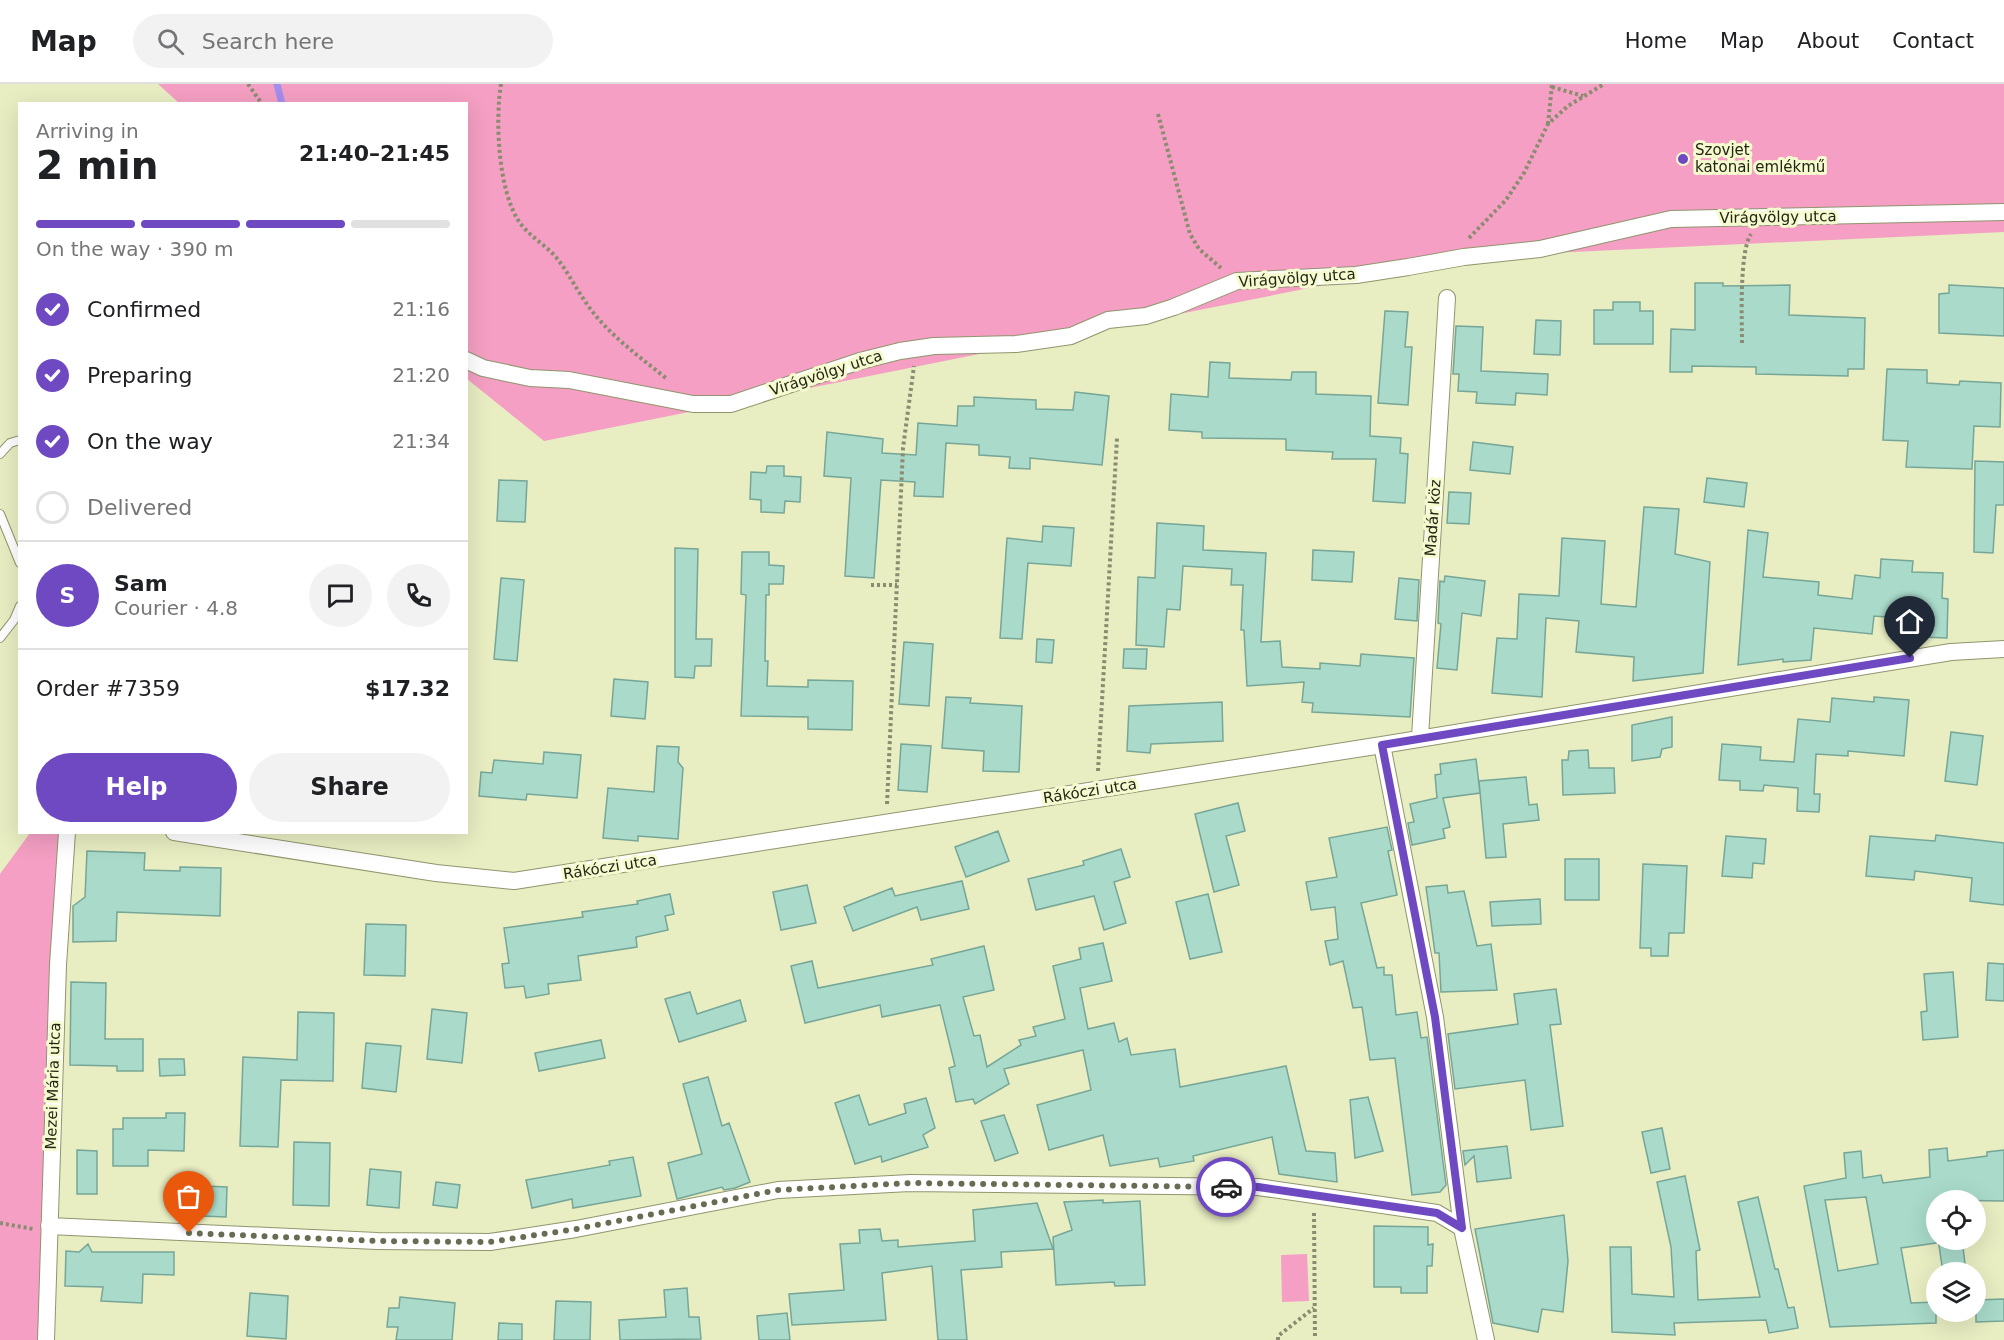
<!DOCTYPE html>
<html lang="en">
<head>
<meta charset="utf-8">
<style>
	:root { --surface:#fff; --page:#f2f2f2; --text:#202124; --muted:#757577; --line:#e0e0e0; --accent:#6e49c2 }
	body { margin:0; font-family:"DejaVu Sans",sans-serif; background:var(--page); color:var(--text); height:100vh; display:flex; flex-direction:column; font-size:22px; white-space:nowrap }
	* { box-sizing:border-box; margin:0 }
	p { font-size:20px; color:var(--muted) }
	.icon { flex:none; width:33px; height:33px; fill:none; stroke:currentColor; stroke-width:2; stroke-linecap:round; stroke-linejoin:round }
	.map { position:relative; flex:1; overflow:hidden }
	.sheet { position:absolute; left:18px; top:18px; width:450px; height:732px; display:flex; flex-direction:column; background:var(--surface); border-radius:0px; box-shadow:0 6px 24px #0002 }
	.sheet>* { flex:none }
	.tools { position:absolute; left:1926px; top:1106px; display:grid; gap:12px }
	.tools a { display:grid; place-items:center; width:60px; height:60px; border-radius:50%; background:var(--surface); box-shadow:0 6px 24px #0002; font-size:30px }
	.pin { position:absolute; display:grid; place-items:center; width:51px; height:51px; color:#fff; margin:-62px -26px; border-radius:50% 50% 50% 0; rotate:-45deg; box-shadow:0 0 6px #0007 }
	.pin .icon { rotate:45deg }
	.courier { position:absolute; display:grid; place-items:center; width:60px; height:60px; margin:-30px; border:4px solid #6e49c2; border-radius:50%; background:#fff; color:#222; box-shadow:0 2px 8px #0007 }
	.summary em { font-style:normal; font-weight:800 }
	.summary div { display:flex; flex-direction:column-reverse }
	.summary { display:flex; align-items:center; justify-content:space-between; height:102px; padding:0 18px }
	h1 { font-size:39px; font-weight:800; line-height:45px }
	.bar { display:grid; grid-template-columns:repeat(4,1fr); gap:9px 6px; align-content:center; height:72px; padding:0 18px }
	.bar i { height:8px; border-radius:4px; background:var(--line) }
	.bar .active { background:var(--accent) }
	.bar p { grid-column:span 4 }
	.line { display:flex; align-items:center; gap:15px; padding:0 18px; border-top:2px solid var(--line) }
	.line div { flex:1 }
	.round { display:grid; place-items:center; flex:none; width:63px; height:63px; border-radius:32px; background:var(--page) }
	ol { padding:0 18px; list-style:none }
	li { display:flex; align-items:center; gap:18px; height:66px }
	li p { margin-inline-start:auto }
	li .icon { padding:6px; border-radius:50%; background:var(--accent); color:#fff; stroke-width:4 }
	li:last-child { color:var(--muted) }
	li i { width:33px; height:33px; border:3px solid var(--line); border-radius:50% }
	.action { display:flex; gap:12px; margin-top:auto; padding:12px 18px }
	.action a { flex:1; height:69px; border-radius:36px; background:var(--accent); color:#fff; font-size:24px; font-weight:800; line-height:69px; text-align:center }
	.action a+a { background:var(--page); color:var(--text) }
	header { display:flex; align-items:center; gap:36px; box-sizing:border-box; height:84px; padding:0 30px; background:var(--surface); border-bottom:2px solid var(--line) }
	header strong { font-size:28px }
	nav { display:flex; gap:33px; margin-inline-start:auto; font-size:21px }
	.search { width:420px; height:54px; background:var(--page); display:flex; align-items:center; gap:15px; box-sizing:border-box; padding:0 21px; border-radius:33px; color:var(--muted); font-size:22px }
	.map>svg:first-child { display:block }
	.green { fill:#f49fc3 }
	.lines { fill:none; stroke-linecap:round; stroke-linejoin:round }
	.stream { stroke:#a48eee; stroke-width:7 }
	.building { fill:#a9daca; stroke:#76a697; stroke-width:1.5; fill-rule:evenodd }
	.service-casing { stroke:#90956d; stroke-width:10 }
	.minor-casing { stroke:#90956d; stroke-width:18 }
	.path { stroke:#898c6f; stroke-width:4; stroke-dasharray:3 3; stroke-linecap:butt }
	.service { stroke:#fff; stroke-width:8 }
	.minor { stroke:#fff; stroke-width:16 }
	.done { stroke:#696b52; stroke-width:6; stroke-dasharray:0 10.8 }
	.route { stroke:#6e49c2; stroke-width:8 }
	.poi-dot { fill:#6e49c2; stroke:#f5facf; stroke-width:2 }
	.labels { text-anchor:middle; stroke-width:6; stroke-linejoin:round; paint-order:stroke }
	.poi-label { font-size:15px; fill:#242515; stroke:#f5facf; text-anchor:start }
	.street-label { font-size:15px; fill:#242515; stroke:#f5facf }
</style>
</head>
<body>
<header>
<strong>Map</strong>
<div class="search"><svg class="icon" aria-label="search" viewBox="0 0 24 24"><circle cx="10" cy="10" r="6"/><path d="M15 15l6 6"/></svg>Search here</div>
<nav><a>Home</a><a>Map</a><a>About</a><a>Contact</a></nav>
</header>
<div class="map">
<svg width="2004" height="1256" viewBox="0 0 2004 1256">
	<rect width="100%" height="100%" fill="#e8edc2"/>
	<!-- green -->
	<path class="green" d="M158 0H2004V148L1464 173 544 357 467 295 466 20 179 19Z
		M30 749H67L46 1256H0V790Z
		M1307 1170 1309 1217 1282 1218 1281 1171Z"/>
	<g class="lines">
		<!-- stream -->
		<path class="stream" d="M277 0 282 20"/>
	</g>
	<!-- building -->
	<path class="building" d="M1695 199H1723V202L1790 201 1789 231 1865 234 1864 285H1848V292L1756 290V283L1692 282V288H1670L1671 245 1695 246Z
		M1949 201 2004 204V252L1939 249V210L1949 209Z
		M1613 218H1640V227H1653V260H1594V226H1613Z
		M1385 227 1408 228 1405 263H1412L1408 321 1378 319Z
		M1536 236 1561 237 1560 271 1534 270Z
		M1456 242 1483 243 1481 287 1548 290 1547 311 1516 309 1515 321 1476 319 1477 308 1458 307 1459 290H1453Z
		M1210 278 1230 279 1229 294 1291 296 1292 288H1316V310L1371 312 1370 352 1401 354 1400 369 1408 370 1405 419 1373 417 1376 375H1332L1333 368 1286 366V355L1202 354V348L1169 346 1171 310 1208 313Z
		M1887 285 1927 286V299L1959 301 1960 297 2001 299 2000 343 1974 342 1972 385 1906 383 1908 357 1883 356Z
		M1075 308 1109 312 1102 381 1030 374V385L1009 384 1010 373 979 371V361L946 359 943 413 914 412 915 398 881 396 874 494 845 492 851 394 824 392 827 348 883 355 882 369 916 371 918 339 957 342 958 322H974V313L1036 316V325L1073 326Z
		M1473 358 1513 363 1510 390 1470 386Z
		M1975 377 2004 378V421H1996L1993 469 1974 468Z
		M767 382H784V392L801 393 800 418 785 417 784 429 761 428V416L750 415 751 388 766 389Z
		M1707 394 1747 399 1744 423 1704 418Z
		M499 396 527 397 525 438 497 437Z
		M1449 408 1471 409 1469 440 1447 439Z
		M1644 423 1679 425 1675 470 1710 478 1703 589 1633 597 1634 573 1576 568 1579 537 1546 534 1542 613 1492 609 1497 554 1517 555 1519 510 1559 512 1562 454 1605 457 1601 520 1636 523Z
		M1157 439 1204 442 1203 466 1266 469 1261 558 1280 557 1282 583 1320 585V579L1360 582 1361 570 1414 574 1410 633 1312 628 1313 619 1302 618 1304 598 1247 602 1244 546H1241L1243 501H1231L1232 485 1183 482 1180 526 1167 525 1164 563 1136 561 1138 493 1155 494Z
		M1043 442 1074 444 1071 482 1028 479 1022 555 1000 554 1007 454 1042 458Z
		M1748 446 1768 449 1763 493 1819 498 1818 511 1852 515 1855 491 1880 494 1881 475 1913 477 1912 488 1943 489 1942 514 1948 515 1947 554 1922 553 1923 536 1874 532 1872 550 1814 544 1811 576 1783 578V575L1738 581Z
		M675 464 698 465 696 555H712L711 582H695L694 594 675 593Z
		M1313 466 1354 468 1352 498 1312 496Z
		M742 468H769V481L784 482 783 500H769V511H766L765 577H768L767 602 808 603V596L853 597 852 646 808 645V633L741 632 746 511 741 510Z
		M1445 492 1485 497 1481 532 1462 529 1457 586 1437 584 1441 540 1438 539 1440 497 1444 498Z
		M501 494 524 496 517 577 494 575Z
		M1399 494 1419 496 1417 537 1395 535Z
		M1037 555 1054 556 1052 579 1036 578Z
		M904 558 933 560 929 622 899 620Z
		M1124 565H1147L1146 585 1123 584Z
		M614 595 648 598 645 635 611 632Z
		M946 613 971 614 970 619 1022 622 1019 688 983 687 984 667 942 664Z
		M1874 613 1909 616 1904 672 1848 667V672L1816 670 1814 710H1820L1819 728 1797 727 1798 704 1764 701 1763 707 1740 706V697L1719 696 1722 660 1761 663 1760 676 1794 678 1798 635 1830 638 1832 614 1874 618Z
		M1222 618 1223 657 1151 660 1150 669 1127 667 1129 622Z
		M1672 633V663L1662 665 1660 673 1632 677V641Z
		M1951 648 1983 652 1977 701 1945 697Z
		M901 660 931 662 927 708 898 706Z
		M657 662 679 663 678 678 683 684 678 755 638 752V757L603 754 608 704 654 708Z
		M1588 666 1589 684H1614L1615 709 1563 711 1562 676H1568L1569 667Z
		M544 668 581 671 577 714 527 710 526 716 479 712 481 688 492 689 494 676 543 680Z
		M1476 675 1480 709 1443 714 1450 743 1443 745 1445 754 1412 761 1408 739 1414 738 1410 720 1437 714 1435 691 1441 690 1440 680Z
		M1526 693 1529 721 1537 720 1539 736 1503 740 1506 773 1486 774 1479 697Z
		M1238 719 1245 747 1226 752 1239 801 1214 808 1195 730Z
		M1387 743 1392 766 1388 767 1397 811 1361 819 1377 884 1384 883V891H1392L1396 931 1417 928 1421 954 1427 953 1446 1101 1440 1108 1412 1111 1395 974 1370 976 1362 923 1353 924 1343 877 1330 881 1325 857 1338 855 1335 823 1311 826 1306 798 1337 793 1329 754Z
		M998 747 1009 777 966 793 955 763Z
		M1936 751 2004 759V821L1970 817 1972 794 1915 787 1914 796 1866 792 1870 752 1935 757Z
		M1726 752 1766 755 1764 780 1753 779 1752 794 1722 792Z
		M1121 765 1130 793 1114 798 1126 839 1104 846 1094 812 1036 826 1028 795 1084 781 1083 777Z
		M87 767 145 769 144 786 180 787V783L221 784 220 832 117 828 116 857 73 858V822L85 813Z
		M1565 775H1599V816H1565Z
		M1643 780 1687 782 1684 849H1669L1668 872H1651V864H1640Z
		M962 797 969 825 921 836 917 823 853 847 844 823 892 804 895 812Z
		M807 801 816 839 781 846 773 808Z
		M1447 801 1448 809 1464 807 1477 862 1491 860 1497 906 1441 908 1439 869H1435L1426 803Z
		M670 810 674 830 665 832 668 846 636 853 637 863 578 872 581 896 548 900 549 910 526 914 524 902 505 904 502 880 509 879 504 844 583 833 582 828 638 820 637 817Z
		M1208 810 1222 868 1190 875 1176 818Z
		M1540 815 1541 840 1492 842 1490 818Z
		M366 840 406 841 405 892 364 891Z
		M1103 859 1112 897 1080 904 1088 945 1114 939 1119 958 1127 954 1131 971 1175 965 1180 1003 1286 982 1306 1067 1335 1069 1337 1098 1279 1090 1272 1053 1193 1072 1194 1077 1160 1083 1158 1074 1110 1082 1103 1051 1049 1066 1037 1021 1091 1006 1083 966 1004 985 1009 1000 975 1020 973 1015 956 1018 949 984 955 982 940 921 882 933 880 921 805 939 791 882 812 877 818 904 933 881 931 875 984 862 994 906 963 913 974 952 980 951 987 983 1021 961 1019 956 1036 952 1033 943 1065 935 1053 882 1081 875 1079 864Z
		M1988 879 2004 880V917L1986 916Z
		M1953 888 1958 953 1923 956 1921 928 1927 927 1924 890Z
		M71 898 106 899 105 955H143V987H117V982L70 981Z
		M1556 905 1561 940 1550 941 1563 1042 1531 1046 1525 996 1455 1005 1448 950 1518 940 1514 910Z
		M690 908 697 930 740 916 746 937 679 958 665 915Z
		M432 925 467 929 462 979 427 975Z
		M298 928 334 929 333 997 281 996 278 1063 240 1062 243 973 297 976Z
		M601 956 605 974 539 987 535 969Z
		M366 959 401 962 396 1008 362 1004Z
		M159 975H184L185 991 160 992Z
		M708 993 722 1042 729 1039 750 1098 735 1104 724 1106 722 1103 677 1115 668 1079 702 1070 683 1000Z
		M859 1011 869 1041 906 1029 904 1020 926 1014 935 1044 923 1051 928 1063 882 1078 881 1072 855 1080 835 1019Z
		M1368 1013 1383 1067 1355 1074 1350 1016Z
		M166 1029H185L184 1067 148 1066V1082H113V1045H123V1034H166Z
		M1004 1031 1018 1069 995 1077 981 1037Z
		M1662 1044 1670 1085 1651 1089 1642 1048Z
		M294 1058 330 1059 329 1122 293 1121Z
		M1507 1062 1511 1094 1477 1098 1474 1072 1465 1081 1463 1067Z
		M1947 1064 1948 1077 1987 1072V1068L2004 1066V1117L1936 1116V1159L1901 1164 1911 1219 1936 1218V1239L1830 1243 1804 1102 1846 1094 1844 1069 1861 1067 1863 1094 1881 1091 1883 1099 1930 1093 1929 1066ZM1866 1113 1878 1180 1838 1187 1825 1116Z
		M77 1066 97 1067V1110H77Z
		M633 1073 641 1112 573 1124 572 1115 532 1124 526 1096 610 1081 609 1077Z
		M370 1085 401 1088 399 1124 367 1121Z
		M1685 1092 1700 1166 1696 1167 1698 1216 1760 1213 1738 1118 1758 1113 1775 1185H1778L1788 1224 1794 1223 1798 1244 1769 1249 1766 1236 1674 1239 1675 1251 1612 1248 1610 1163H1631L1632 1210 1674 1213 1671 1163 1657 1098Z
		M436 1098 460 1101 457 1124 433 1121Z
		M179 1101 227 1103 226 1133 178 1131Z
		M1103 1116V1119L1140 1117 1145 1201 1115 1202 1114 1198 1056 1201 1053 1153 1072 1146 1064 1118Z
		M1037 1119 1053 1165 1001 1168 1002 1183 961 1186 967 1256H938L932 1182 882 1189 886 1236 792 1241 789 1210 844 1206 840 1160 860 1159 859 1146 880 1145 882 1157 898 1156V1163L975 1157 973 1126Z
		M1564 1131 1568 1177 1563 1228 1542 1225 1538 1248 1493 1239 1475 1145Z
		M1374 1142 1428 1143V1161L1433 1160 1432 1182H1427V1209H1401V1203H1374Z
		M1938 1155H1962L1966 1188H1943Z
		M88 1160 92 1168H174V1191L143 1190 142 1219 101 1217 103 1203 65 1202 66 1167 79 1168Z
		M687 1204 689 1233H699L701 1255 620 1256 619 1236 666 1233 664 1206Z
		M250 1209 288 1212 286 1255 247 1252Z
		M400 1213 455 1219 452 1256H396L398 1243H387L389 1224H399Z
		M2004 1215V1237L1976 1238V1216Z
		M556 1217 591 1218 590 1256H554Z
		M787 1229 790 1256H759L757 1232Z
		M499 1239 522 1240V1256H498Z"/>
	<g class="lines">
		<defs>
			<path id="service" d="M0 370 10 359 20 356
				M0 430 20 479
				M0 554 14 536 20 522"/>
			<path id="minor" d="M466 276 483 284 530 294 569 296 693 320H731L860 277 900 267 934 262 1016 260 1071 252 1108 236 1146 232 1174 223 1237 197 1356 191 1408 183 1464 173 1540 165 1671 135 2004 128
				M1420 653 1447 214
				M1382 661 1435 933 1462 1144 1486 1256
				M174 748 436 789 514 797 1382 661 1951 568 2004 565
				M49 1142 377 1157 490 1158 576 1145 778 1106 910 1099 1258 1103 1437 1129 1462 1144
				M46 1256 58 881 67 748"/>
		</defs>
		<!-- service casing -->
		<use href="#service" class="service-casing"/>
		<!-- minor casing -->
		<use href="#minor" class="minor-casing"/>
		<!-- path -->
		<path class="path" d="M248 0 262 20
			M501 0C495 36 498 108 520 139 531 154 548 162 559 177 571 193 580 212 592 227 613 254 640 273 667 295
			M1552 3 1583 12
			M1158 30 1190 150 1199 165 1221 184
			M1548 40 1552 0
			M1469 154 1506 116 1524 89 1548 40 1568 22 1604 0
			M1742 259C1742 236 1739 168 1751 150
			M871 501H897
			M1098 687 1117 354
			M887 720 903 364 914 282
			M1314 1129 1315 1255
			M0 1139 33 1145
			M1278 1256V1252L1314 1224"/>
		<!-- service -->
		<use href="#service" class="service"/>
		<!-- minor -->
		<use href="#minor" class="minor"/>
	</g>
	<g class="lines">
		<!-- done -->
		<path class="done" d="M189 1149 377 1157 490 1158 576 1145 778 1106 910 1099 1226 1103"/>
		<!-- route -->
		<path class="route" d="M1226 1103H1258L1437 1129 1462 1144 1435 933 1382 661 1910 574"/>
	</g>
	<!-- markers -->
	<circle class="poi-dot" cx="1683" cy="75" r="6"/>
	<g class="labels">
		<!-- poi labels -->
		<g class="poi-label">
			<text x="1695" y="71">Szovjet<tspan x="1695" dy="17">katonai emlékmű</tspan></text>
		</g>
		<!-- street labels -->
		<g class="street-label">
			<text transform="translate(1778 133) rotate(-1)" y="5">Virágvölgy utca</text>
			<text transform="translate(1297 194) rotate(-4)" y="5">Virágvölgy utca</text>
			<text transform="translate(826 289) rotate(-18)" y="5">Virágvölgy utca</text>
			<text transform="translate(1433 434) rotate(-86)" y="5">Madár köz</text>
			<text transform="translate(1090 707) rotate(-9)" y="5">Rákóczi utca</text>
			<text transform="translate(610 783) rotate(-9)" y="5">Rákóczi utca</text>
			<text transform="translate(53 1002) rotate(-88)" y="5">Mezei Mária utca</text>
		</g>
	</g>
</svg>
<div class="tools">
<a><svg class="icon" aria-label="locate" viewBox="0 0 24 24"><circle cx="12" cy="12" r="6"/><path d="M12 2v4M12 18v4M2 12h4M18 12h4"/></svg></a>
<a><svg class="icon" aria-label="layers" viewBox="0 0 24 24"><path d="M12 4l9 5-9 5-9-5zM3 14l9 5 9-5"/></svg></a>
</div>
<div class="pin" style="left:189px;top:1149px;background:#ea580c"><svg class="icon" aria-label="bag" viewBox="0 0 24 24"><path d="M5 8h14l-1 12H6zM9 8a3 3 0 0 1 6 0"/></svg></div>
<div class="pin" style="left:1910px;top:574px;background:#1f2937"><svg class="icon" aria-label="home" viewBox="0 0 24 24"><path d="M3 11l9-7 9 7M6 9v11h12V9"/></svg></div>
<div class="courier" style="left:1226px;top:1103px"><svg class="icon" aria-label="car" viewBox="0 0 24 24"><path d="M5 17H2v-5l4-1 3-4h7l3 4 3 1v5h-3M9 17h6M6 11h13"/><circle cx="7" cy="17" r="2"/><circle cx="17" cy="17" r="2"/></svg></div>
<section class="sheet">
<div class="summary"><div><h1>2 min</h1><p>Arriving in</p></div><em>21:40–21:45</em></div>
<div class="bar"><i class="active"></i><i class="active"></i><i class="active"></i><i></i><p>On the way · 390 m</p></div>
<ol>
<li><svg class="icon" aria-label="check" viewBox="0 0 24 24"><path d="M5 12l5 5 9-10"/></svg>Confirmed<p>21:16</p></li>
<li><svg class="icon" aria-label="check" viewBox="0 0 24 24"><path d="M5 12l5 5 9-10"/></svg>Preparing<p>21:20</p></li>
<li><svg class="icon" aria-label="check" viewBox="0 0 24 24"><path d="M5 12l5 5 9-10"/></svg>On the way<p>21:34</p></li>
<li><i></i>Delivered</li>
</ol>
<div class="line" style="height:108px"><b class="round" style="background:var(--accent);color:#fff">S</b><div><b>Sam</b><p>Courier · 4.8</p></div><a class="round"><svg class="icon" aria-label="chat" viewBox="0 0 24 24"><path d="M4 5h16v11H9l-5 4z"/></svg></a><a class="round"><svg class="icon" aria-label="phone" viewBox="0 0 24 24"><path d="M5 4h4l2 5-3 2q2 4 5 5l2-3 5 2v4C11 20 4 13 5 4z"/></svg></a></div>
<div class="line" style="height:78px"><div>Order #7359</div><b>$17.32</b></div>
<div class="action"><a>Help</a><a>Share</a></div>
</section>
</div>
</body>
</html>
